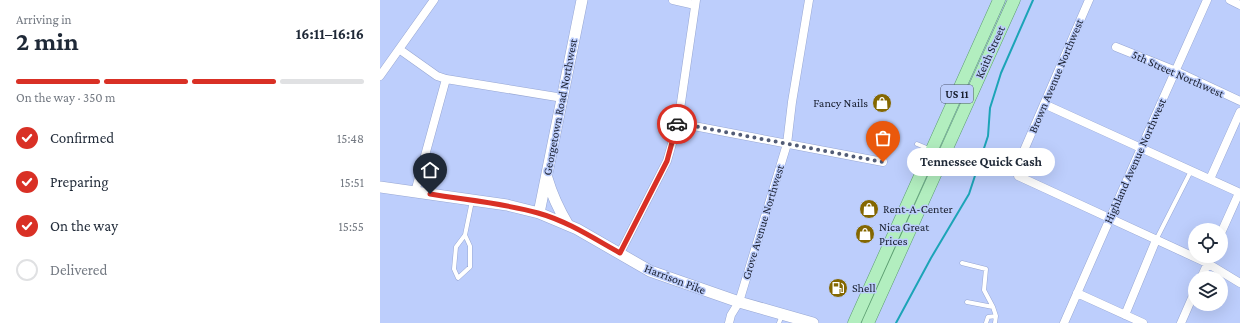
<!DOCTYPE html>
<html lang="en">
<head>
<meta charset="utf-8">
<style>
	:root { --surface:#fff; --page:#f2f2f3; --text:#1f2937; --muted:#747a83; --line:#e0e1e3; --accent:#d93025 }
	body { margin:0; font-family:"Crimson Pro",serif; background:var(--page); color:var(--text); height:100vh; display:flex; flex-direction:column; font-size:15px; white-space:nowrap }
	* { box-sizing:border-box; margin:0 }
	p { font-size:13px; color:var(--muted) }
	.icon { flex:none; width:22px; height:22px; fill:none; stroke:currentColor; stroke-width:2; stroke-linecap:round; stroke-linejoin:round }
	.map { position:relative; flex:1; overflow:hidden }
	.details { display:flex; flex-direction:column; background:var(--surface); width:380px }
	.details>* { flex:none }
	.buttons { position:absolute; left:808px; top:223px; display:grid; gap:8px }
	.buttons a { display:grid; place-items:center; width:40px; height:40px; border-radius:50%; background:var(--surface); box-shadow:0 4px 16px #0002; font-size:20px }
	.pin { position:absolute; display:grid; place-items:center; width:34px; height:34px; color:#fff; margin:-41px -17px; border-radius:50% 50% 50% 0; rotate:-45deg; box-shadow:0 0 4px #0007 }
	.pin .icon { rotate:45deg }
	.courier { position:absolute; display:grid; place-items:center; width:40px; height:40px; margin:-20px; border:3px solid #d93025; border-radius:50%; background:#fff; color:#222; box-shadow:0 1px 5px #0007 }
	.bubble { position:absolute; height:28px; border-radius:14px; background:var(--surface); box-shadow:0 4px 16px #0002; font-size:13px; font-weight:700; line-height:28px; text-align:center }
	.head em { font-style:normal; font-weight:700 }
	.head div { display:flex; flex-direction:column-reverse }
	.head { display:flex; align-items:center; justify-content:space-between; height:68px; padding:0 16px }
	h1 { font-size:26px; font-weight:700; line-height:30px }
	.bar { display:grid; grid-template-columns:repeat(4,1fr); gap:6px 4px; align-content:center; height:48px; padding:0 16px }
	.bar i { height:5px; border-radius:3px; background:var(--line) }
	.bar .active { background:var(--accent) }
	.bar p { grid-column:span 4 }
	ol { padding:0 16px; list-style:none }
	li { display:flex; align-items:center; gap:12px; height:44px }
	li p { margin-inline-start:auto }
	li .icon { padding:4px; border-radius:50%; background:var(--accent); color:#fff; stroke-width:4 }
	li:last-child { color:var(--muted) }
	li i { width:22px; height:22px; border:2px solid var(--line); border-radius:50% }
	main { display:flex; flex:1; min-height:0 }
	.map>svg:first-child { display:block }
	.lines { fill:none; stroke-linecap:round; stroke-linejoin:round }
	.stream { stroke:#1ca4b7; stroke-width:2 }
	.lane-casing { stroke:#97a7d3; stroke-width:5 }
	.street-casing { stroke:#97a7d3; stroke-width:9 }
	.secondary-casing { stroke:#97a7d3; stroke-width:12 }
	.primary-casing { stroke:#5b9d70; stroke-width:13 }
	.lane { stroke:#fff; stroke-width:4 }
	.street { stroke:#fff; stroke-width:8 }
	.secondary { stroke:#fff; stroke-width:11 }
	.primary { stroke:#b2eebf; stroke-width:12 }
	.done { stroke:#525c76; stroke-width:4; stroke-dasharray:0 7.2 }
	.route { stroke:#d93025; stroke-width:5 }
	.labels { text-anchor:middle; stroke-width:3; stroke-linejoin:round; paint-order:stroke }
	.shield { fill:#bdcefc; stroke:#4a536c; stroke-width:1 }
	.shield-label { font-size:11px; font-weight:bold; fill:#181e2e }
	.street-label { font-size:12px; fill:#181e2e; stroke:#bdcefc }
	.poi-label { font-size:12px; fill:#181e2e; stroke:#bdcefc; text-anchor:start }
</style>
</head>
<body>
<main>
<section class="details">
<div class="head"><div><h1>2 min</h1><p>Arriving in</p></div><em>16:11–16:16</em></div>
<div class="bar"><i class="active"></i><i class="active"></i><i class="active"></i><i></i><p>On the way · 350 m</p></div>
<ol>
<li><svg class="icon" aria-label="check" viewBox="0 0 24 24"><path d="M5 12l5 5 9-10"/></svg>Confirmed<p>15:48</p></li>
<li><svg class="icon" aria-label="check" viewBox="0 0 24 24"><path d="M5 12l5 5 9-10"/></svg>Preparing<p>15:51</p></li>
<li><svg class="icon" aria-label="check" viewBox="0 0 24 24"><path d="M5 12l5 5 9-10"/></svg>On the way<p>15:55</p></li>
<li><i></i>Delivered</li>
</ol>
</section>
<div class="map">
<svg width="860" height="323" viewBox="0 0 860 323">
	<rect width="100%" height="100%" fill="#bdcefc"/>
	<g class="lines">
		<!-- stream -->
		<path class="stream" d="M516 323 551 258 589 194 608 136 610 108 621 73 653 0"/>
		<defs>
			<path id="lane" d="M537 144 549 149
				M85 235 90 246V267L78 278 74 269 76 247 85 235 92 201
				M776 240 811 171
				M582 263 606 269 604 290 613 307
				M587 302 613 307 616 316 615 323
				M399 323 402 315
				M606 323 608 317 616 316"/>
			<path id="street" d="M293 0 315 5
				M709 0 645 148 638 169V176L827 263 860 283
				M850 0 860 5
				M736 47 796 71 860 101
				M19 49 57 76 66 79 183 98
				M0 76 54 0
				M664 104 860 193
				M298 123 503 162
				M830 179 860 112
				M35 192 66 79
				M841 233 859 193
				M240 253 287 161 298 123 316 0
				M821 278 831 256
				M697 293 763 323
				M745 315 776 240
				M349 323 351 315 359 302 407 144 412 102 429 0
				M684 323 761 148 827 0
				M801 323 815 291"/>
			<path id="secondary" d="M167 178C172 195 179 210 188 225
				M0 187 127 205 159 213 197 229 270 271 359 302 433 323
				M159 213 202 0"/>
			<path id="primary" d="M474 323 619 0
				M488 323 634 0"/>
		</defs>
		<!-- lane casing -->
		<use href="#lane" class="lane-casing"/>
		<!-- street casing -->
		<use href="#street" class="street-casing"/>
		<!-- secondary casing -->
		<use href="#secondary" class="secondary-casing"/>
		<!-- primary casing -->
		<use href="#primary" class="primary-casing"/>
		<!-- lane -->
		<use href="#lane" class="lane"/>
		<!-- street -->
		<use href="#street" class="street"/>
		<!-- secondary -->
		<use href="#secondary" class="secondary"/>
		<!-- primary -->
		<use href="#primary" class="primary"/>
	</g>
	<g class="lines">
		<!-- done -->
		<path class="done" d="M297 124 298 123 503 162"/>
		<!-- route -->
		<path class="route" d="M50 194C85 200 123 203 158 213 187 221 213 238 240 253L287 161 297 124"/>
	</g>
	<!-- icons -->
	<defs>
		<symbol id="shop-disc" viewBox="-11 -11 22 22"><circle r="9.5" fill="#846700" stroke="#bdcefc"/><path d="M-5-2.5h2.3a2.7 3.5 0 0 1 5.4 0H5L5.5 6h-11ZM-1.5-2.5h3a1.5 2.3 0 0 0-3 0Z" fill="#fff"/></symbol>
		<symbol id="fuel-disc" viewBox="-11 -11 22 22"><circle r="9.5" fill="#846700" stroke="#bdcefc"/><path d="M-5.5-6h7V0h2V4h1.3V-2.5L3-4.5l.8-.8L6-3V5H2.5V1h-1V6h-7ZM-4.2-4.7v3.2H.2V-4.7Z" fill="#fff"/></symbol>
	</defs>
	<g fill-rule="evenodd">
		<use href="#shop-disc" x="491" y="92" width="22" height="22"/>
		<use href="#shop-disc" x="478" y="198" width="22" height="22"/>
		<use href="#shop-disc" x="474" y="223" width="22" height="22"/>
		<use href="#fuel-disc" x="447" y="277" width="22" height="22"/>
	</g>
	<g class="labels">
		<!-- shield labels -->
		<rect class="shield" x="561" y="85" width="32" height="18" rx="3"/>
		<g class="shield-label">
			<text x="577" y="98">US 11</text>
		</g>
		<!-- street labels -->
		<g class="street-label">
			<text transform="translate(610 52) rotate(-66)" y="4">Keith Street</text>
			<text transform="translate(798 74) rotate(24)" y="4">5th Street Northwest</text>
			<text transform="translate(676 76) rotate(-67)" y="4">Brown Avenue Northwest</text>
			<text transform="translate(180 107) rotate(-79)" y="4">Georgetown Road Northwest</text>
			<text transform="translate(755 161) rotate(-66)" y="4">Highland Avenue Northwest</text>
			<text transform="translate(383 222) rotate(-73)" y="4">Grove Avenue Northwest</text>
			<text transform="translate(295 279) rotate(21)" y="4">Harrison Pike</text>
		</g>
		<!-- poi labels -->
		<g class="poi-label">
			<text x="488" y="107" text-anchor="end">Fancy Nails</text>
			<text x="503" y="213">Rent-A-Center</text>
			<text x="499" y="231">Nica Great<tspan x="499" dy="14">Prices</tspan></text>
			<text x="472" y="292">Shell</text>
		</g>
	</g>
</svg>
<div class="buttons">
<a><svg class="icon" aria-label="locate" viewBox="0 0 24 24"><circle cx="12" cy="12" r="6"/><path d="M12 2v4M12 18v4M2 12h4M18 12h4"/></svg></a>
<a><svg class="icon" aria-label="layers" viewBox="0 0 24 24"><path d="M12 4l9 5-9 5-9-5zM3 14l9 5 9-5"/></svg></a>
</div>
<div class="pin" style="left:503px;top:162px;background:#ea580c"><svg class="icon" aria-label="bag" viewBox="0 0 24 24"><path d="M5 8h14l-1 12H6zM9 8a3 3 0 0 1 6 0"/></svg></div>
<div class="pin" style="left:50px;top:194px;background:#1f2937"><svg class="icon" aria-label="home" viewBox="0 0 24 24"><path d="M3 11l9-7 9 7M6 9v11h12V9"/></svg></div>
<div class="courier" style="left:297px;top:124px"><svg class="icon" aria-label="car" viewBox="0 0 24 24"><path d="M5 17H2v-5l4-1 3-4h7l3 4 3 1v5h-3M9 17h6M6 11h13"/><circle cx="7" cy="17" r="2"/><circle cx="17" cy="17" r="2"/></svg></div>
<div class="bubble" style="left:527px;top:148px;width:148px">Tennessee Quick Cash</div>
</div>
</main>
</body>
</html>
